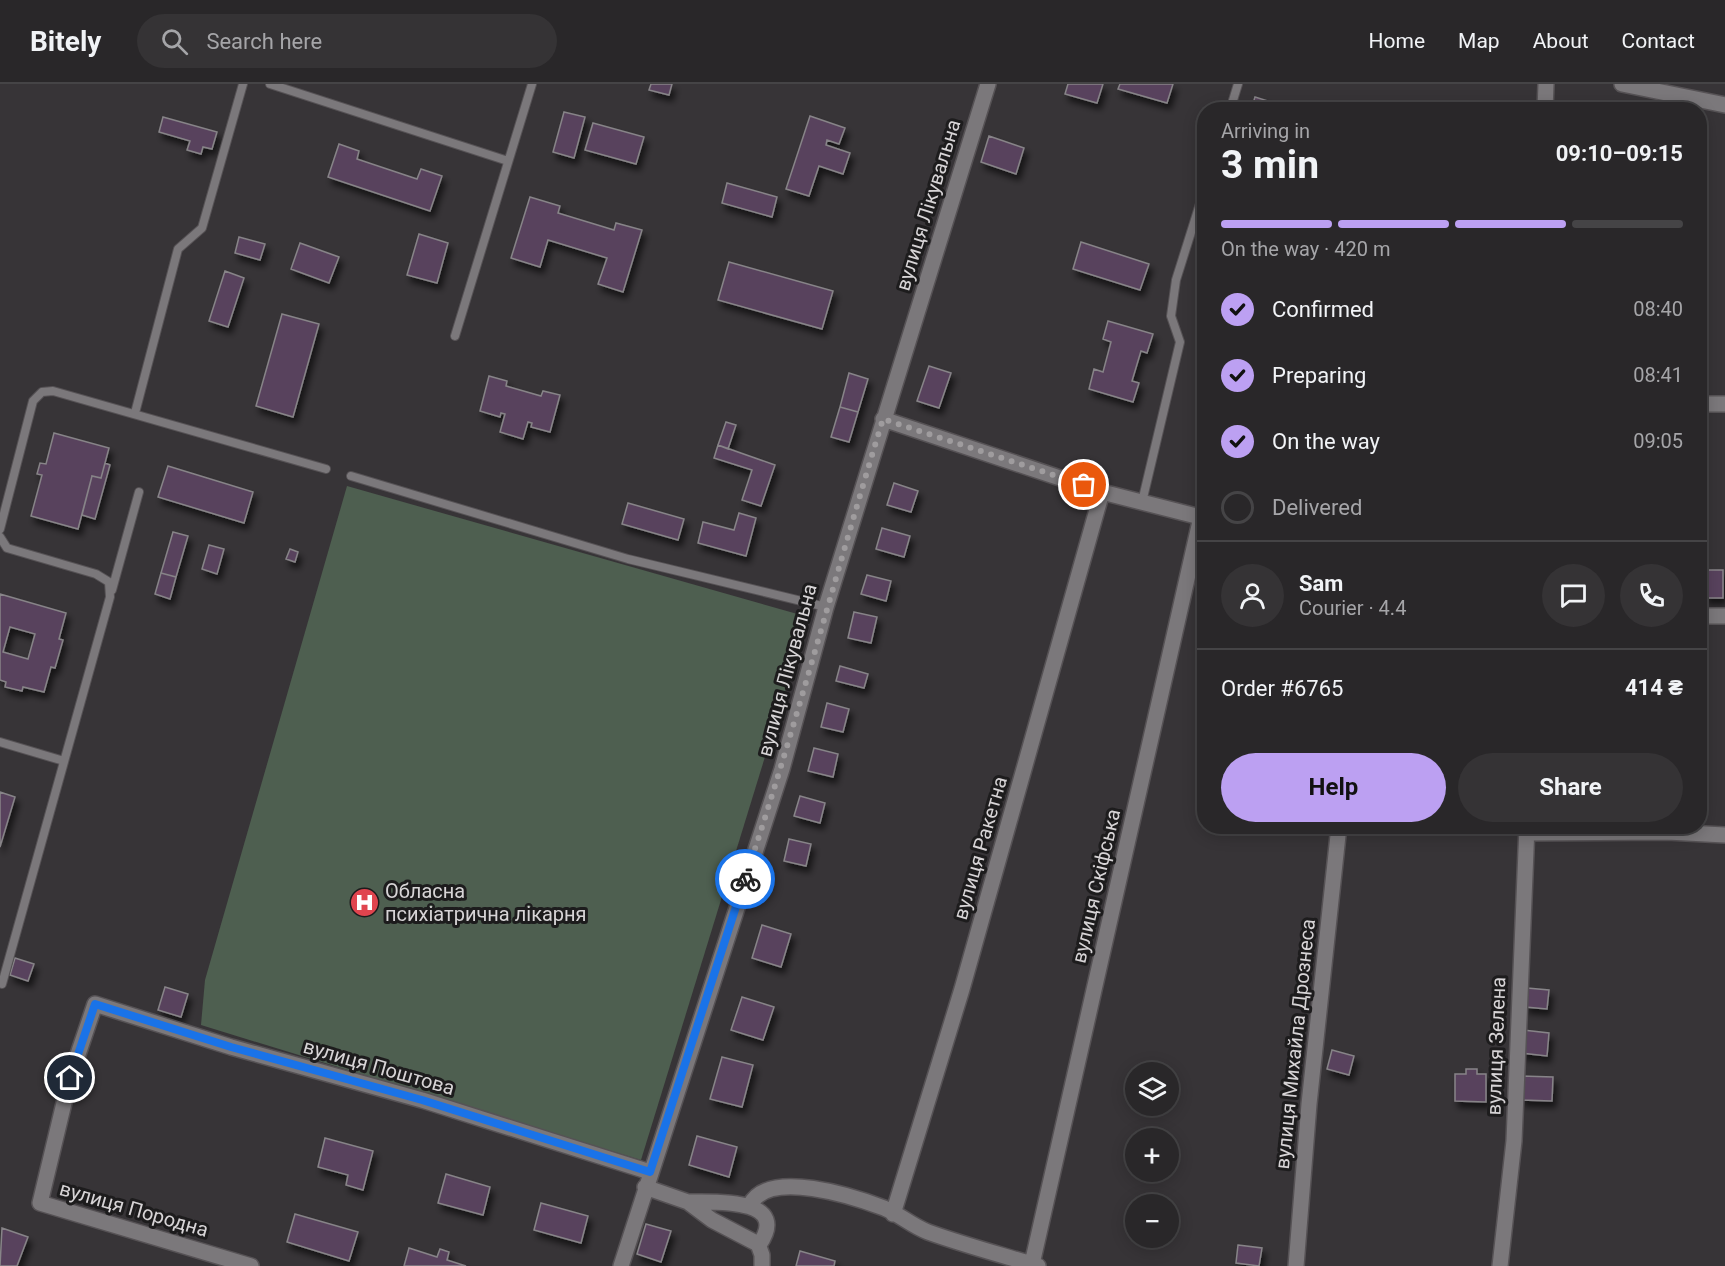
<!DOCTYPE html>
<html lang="en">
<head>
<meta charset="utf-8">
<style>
	:root { --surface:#292729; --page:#353335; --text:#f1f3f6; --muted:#a5a5a8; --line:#454446; --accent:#bca0f2 }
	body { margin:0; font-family:Roboto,sans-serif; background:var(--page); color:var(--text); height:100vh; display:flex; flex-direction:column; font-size:22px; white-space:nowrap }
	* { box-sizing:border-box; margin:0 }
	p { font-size:20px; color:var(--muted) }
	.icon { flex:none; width:33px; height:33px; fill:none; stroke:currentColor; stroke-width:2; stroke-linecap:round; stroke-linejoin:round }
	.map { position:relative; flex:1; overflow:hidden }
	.sheet { position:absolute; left:1197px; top:18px; width:510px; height:732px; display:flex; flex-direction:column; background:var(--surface); border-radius:24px; box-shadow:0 3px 15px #0003,0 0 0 2px var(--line) }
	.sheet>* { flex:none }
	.controls { position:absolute; left:1125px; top:978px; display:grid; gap:12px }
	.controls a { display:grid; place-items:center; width:54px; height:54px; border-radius:50%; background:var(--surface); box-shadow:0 3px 15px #0003,0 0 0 2px var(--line); font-size:30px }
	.pin { position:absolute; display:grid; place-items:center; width:51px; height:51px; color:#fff; margin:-26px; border:3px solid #fff; border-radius:50%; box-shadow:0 2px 6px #0007 }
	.courier { position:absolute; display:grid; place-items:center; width:60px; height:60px; margin:-30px; border:4px solid #1a73e8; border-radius:50%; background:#fff; color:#222; box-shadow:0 2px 8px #0007 }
	.summary em { font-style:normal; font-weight:700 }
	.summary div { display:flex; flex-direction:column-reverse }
	.summary { display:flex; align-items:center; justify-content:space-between; height:102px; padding:0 24px }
	h1 { font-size:39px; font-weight:700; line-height:45px }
	.bar { display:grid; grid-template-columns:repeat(4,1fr); gap:9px 6px; align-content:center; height:72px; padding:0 24px }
	.bar i { height:8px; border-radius:4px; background:var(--line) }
	.bar .on { background:var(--accent) }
	.bar p { grid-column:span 4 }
	.line { display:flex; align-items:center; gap:15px; padding:0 24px; border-top:2px solid var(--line) }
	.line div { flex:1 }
	.round { display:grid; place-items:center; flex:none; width:63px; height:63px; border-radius:32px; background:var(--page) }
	ol { padding:0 24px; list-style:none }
	li { display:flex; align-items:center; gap:18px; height:66px }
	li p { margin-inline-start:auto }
	li .icon { padding:6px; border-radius:50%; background:var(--accent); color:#111; stroke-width:4 }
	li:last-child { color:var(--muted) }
	li i { width:33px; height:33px; border:3px solid var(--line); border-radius:50% }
	.action { display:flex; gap:12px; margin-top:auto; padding:12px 24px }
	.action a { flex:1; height:69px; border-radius:36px; background:var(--accent); color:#111; font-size:24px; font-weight:700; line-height:69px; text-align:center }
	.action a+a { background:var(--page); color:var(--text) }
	header { display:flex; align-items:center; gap:36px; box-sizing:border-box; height:84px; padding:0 30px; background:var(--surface); border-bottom:2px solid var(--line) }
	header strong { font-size:28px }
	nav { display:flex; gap:33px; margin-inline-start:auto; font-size:21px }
	.search { width:420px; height:54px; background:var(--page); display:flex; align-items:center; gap:15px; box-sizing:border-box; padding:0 21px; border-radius:33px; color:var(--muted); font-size:22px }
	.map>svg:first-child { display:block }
	.green { fill:#4e5f50 }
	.building { fill:#59435d; stroke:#878488; stroke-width:1.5; fill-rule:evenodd; filter:url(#shadow) }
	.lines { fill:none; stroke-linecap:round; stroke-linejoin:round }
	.service-casing { stroke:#565255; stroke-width:10 }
	.minor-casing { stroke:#565255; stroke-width:18 }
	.service { stroke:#7b787b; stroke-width:8 }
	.minor { stroke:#7b787b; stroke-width:15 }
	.done { stroke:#9f9c9e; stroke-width:6; stroke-dasharray:0 10.8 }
	.route { stroke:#1a73e8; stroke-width:8 }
	.labels { text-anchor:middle; stroke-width:6; stroke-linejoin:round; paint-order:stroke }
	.street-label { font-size:20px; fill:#d7d4d6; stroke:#1d1c1d }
	.poi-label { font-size:20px; fill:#d7d4d6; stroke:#1d1c1d; text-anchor:start }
</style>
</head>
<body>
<header>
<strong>Bitely</strong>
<div class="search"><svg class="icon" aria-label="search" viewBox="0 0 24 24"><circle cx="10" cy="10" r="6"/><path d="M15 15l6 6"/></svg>Search here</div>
<nav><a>Home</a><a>Map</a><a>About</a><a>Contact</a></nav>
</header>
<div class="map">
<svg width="1725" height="1182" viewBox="0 0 1725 1182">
	<defs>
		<filter id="shadow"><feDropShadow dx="3.5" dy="6" stdDeviation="3" flood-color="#0009"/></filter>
	</defs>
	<rect width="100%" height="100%" fill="#373437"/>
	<!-- green -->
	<path class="green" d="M347 402 808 533 641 1076 201 941 205 896Z"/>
	<!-- building -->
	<path class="building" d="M651 0H672L669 11 649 6Z
		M1068 0H1103L1097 19 1065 10Z
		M1120 0H1173L1167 19 1118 5Z
		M1255 13 1297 26H1251Z
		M564 28 585 33 574 74 553 68Z
		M810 32 845 44 839 60 827 56 826 61 850 69 843 90 819 82 809 112 786 105Z
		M163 33 217 48 212 65 203 63 201 70 187 66 190 57 159 48Z
		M593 39 644 53 636 80 585 66Z
		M989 52 1024 64 1016 90 981 78Z
		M339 60 359 67 357 75 417 95 421 85 442 92 430 127 328 93Z
		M727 99 777 113 772 133 722 119Z
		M530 113 560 122 558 129 614 146 616 139 642 146 623 208 598 200 607 174 548 156 540 183 511 174Z
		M419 150 448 159 437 199 407 191Z
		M239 153 265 160 260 176 235 169Z
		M1081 158 1149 180 1140 206 1073 185Z
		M300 159 339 173 329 199 291 185Z
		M729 178 833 207 822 245 718 216Z
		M225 187 244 194 228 243 209 237Z
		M282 230 319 240 293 333 256 322Z
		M1108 237 1153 250 1147 269 1141 267 1132 297 1139 299 1133 318 1089 305 1094 285 1103 288 1111 258 1103 255Z
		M929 282 951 289 939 324 917 317Z
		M849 289 868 295 858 328 840 323Z
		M489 292 507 297 506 302 541 312 543 307 560 311 550 348 531 343 532 339 528 338 523 355 500 348 505 330 501 329 500 333 480 327Z
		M840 323 858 328 849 358 831 353Z
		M726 338 736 341 728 365 718 361Z
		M54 349 109 364 101 394 92 392 78 445 31 432 42 391 37 390 40 379 46 380Z
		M718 361 775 381 761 422 742 416 752 386 714 374Z
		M105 379 110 381 95 435 82 431 92 392 101 394Z
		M168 382 253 408 244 439 158 413Z
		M894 399 918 407 911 428 887 421Z
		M628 419 684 435 678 456 622 440Z
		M739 429 756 434 746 472 698 459 703 438 734 446Z
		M882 444 910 452 904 473 876 465Z
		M173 448 188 452 176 493 161 489Z
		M209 461 224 465 217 490 202 485Z
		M290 465 298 468 295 478 286 475Z
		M1705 486H1723V514H1705Z
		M161 489 176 493 170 515 155 510Z
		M867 491 891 497 886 517 861 510Z
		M0 510 66 529 59 555 63 556 55 584 51 583 44 608 23 603 22 607 5 603 6 598 0 596ZM10 543 35 550 28 575 3 568Z
		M854 528 877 533 871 559 848 554Z
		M840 582 868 590 864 604 836 597Z
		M827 619 849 625 843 648 821 643Z
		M814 664 838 670 833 693 808 687Z
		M0 708 15 713 0 763Z
		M800 712 825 719 820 739 794 732Z
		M789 755 811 760 806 782 784 777Z
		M762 841 791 850 781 883 752 874Z
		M15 874 34 880 28 897 10 891Z
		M165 903 188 910 181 933 158 926Z
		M1527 904 1549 906 1547 925 1525 923Z
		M742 913 774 923 763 956 731 946Z
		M1523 946 1549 949 1547 972 1521 969Z
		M1332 966 1354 972 1349 991 1327 985Z
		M722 973 753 981 742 1023 710 1015Z
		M1466 985H1477V990H1486V1018L1455 1017V990H1466Z
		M1521 992 1553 993 1552 1017 1521 1016Z
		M697 1052 737 1063 729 1093 689 1081Z
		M325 1054 373 1067 363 1106 346 1101 348 1091 318 1083Z
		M446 1090 490 1103 483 1131 438 1119Z
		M541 1119 588 1132 581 1159 534 1146Z
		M295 1130 358 1148 349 1177 287 1158Z
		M646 1140 671 1147 661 1178 637 1170Z
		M2 1144 28 1153 17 1182H0Z
		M1238 1161 1262 1164 1259 1182 1236 1179Z
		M409 1164 437 1173 440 1165 449 1168 447 1176 466 1182H404Z
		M800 1167 835 1177 834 1182H796Z"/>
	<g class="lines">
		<defs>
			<path id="service" d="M270 0 508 77
				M1230 26 1238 0
				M455 252 532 0
				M135 329 178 165 202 144 243 0
				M351 392 628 475 826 523
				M1142 418 1180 258 1171 232 1176 196 1204 107
				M0 445 33 317 42 308 53 307 326 385
				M0 453 7 464 96 490 109 498 110 513 2 900
				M112 506 139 408
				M0 658 64 677"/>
			<path id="minor" d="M1622 0 1725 21
				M1545 26 1546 0
				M1700 320H1725
				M883 335 1102 408 1204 434
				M1700 532H1725
				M1526 749 1667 748 1725 751
				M645 1103 688 1118 712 1136 758 1160 762 1171V1182
				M688 1118C713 1118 792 1113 759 1161
				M750 1121C768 1084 855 1113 884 1124 899 1130 912 1142 928 1148 964 1161 1002 1171 1038 1182
				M893 1130 962 905 1102 408
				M1032 1180 1201 433
				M251 1182 40 1119 70 994 95 920 231 963 422 1016 650 1088
				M621 1182 782 685 826 523 988 0
				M1296 1182 1309 1020 1339 742
				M1500 1182 1514 1057 1527 742"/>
		</defs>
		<!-- service casing -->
		<use href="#service" class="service-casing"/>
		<!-- minor casing -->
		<use href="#minor" class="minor-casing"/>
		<!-- service -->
		<use href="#service" class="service"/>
		<!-- minor -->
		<use href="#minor" class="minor"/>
	</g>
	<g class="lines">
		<!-- done -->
		<path class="done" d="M745 795C796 643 836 488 883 335L1084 401"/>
		<!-- route -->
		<path class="route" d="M70 994 95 920 231 963 422 1016 650 1088 745 795"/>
	</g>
	<!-- icons -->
	<defs>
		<symbol id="hospital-disc" viewBox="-11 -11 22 22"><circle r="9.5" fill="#e0444e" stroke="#1d1c1d"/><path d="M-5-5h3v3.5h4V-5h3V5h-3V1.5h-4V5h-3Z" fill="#fff"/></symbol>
	</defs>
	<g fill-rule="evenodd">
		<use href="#hospital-disc" x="348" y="802" width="33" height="33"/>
	</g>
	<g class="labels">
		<!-- street labels -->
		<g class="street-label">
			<text transform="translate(928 121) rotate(-73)" y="7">вулиця Лікувальна</text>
			<text transform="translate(787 586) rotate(-75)" y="7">вулиця Лікувальна</text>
			<text transform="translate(980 764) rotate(-74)" y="7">вулиця Ракетна</text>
			<text transform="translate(1096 802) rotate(-77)" y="7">вулиця Скіфська</text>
			<text transform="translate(1295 960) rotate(-84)" y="7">вулиця Михайла Дрознеса</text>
			<text transform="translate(1496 962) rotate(-88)" y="7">вулиця Зелена</text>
			<text transform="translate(379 983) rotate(16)" y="7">вулиця Поштова</text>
			<text transform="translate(134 1125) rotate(16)" y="7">вулиця Породна</text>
		</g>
		<!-- poi labels -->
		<g class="poi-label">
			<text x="385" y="814">Обласна<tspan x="385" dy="23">психіатрична лікарня</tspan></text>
		</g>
	</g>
</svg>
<div class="controls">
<a><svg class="icon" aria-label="layers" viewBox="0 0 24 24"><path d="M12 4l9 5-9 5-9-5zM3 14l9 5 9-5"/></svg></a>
<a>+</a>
<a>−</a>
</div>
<div class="pin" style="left:1084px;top:401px;background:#ea580c"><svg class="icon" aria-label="bag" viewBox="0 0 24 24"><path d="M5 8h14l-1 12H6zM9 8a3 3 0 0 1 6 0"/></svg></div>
<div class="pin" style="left:70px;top:994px;background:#1f2937"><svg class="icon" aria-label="home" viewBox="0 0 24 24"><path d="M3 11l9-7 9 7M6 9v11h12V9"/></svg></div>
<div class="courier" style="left:745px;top:795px"><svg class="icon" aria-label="bike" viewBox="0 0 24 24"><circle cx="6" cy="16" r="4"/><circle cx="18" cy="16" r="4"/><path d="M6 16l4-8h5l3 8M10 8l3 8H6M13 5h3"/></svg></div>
<section class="sheet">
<div class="summary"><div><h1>3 min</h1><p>Arriving in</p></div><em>09:10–09:15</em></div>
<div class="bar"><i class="on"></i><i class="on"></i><i class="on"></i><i></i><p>On the way · 420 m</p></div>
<ol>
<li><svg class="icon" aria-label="check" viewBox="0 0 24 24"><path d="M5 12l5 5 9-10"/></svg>Confirmed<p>08:40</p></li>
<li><svg class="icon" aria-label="check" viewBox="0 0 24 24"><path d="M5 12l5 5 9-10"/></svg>Preparing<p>08:41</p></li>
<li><svg class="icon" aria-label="check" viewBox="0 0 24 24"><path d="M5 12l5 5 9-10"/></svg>On the way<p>09:05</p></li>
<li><i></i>Delivered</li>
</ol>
<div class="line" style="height:108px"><a class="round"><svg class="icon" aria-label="person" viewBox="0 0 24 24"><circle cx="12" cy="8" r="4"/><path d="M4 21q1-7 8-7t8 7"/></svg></a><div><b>Sam</b><p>Courier · 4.4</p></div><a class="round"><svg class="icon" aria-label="chat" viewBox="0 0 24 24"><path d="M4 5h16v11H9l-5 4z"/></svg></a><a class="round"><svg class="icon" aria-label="phone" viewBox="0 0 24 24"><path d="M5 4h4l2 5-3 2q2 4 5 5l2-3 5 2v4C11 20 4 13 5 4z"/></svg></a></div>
<div class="line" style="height:78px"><div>Order #6765</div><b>414 ₴</b></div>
<div class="action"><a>Help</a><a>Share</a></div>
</section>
</div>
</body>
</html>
